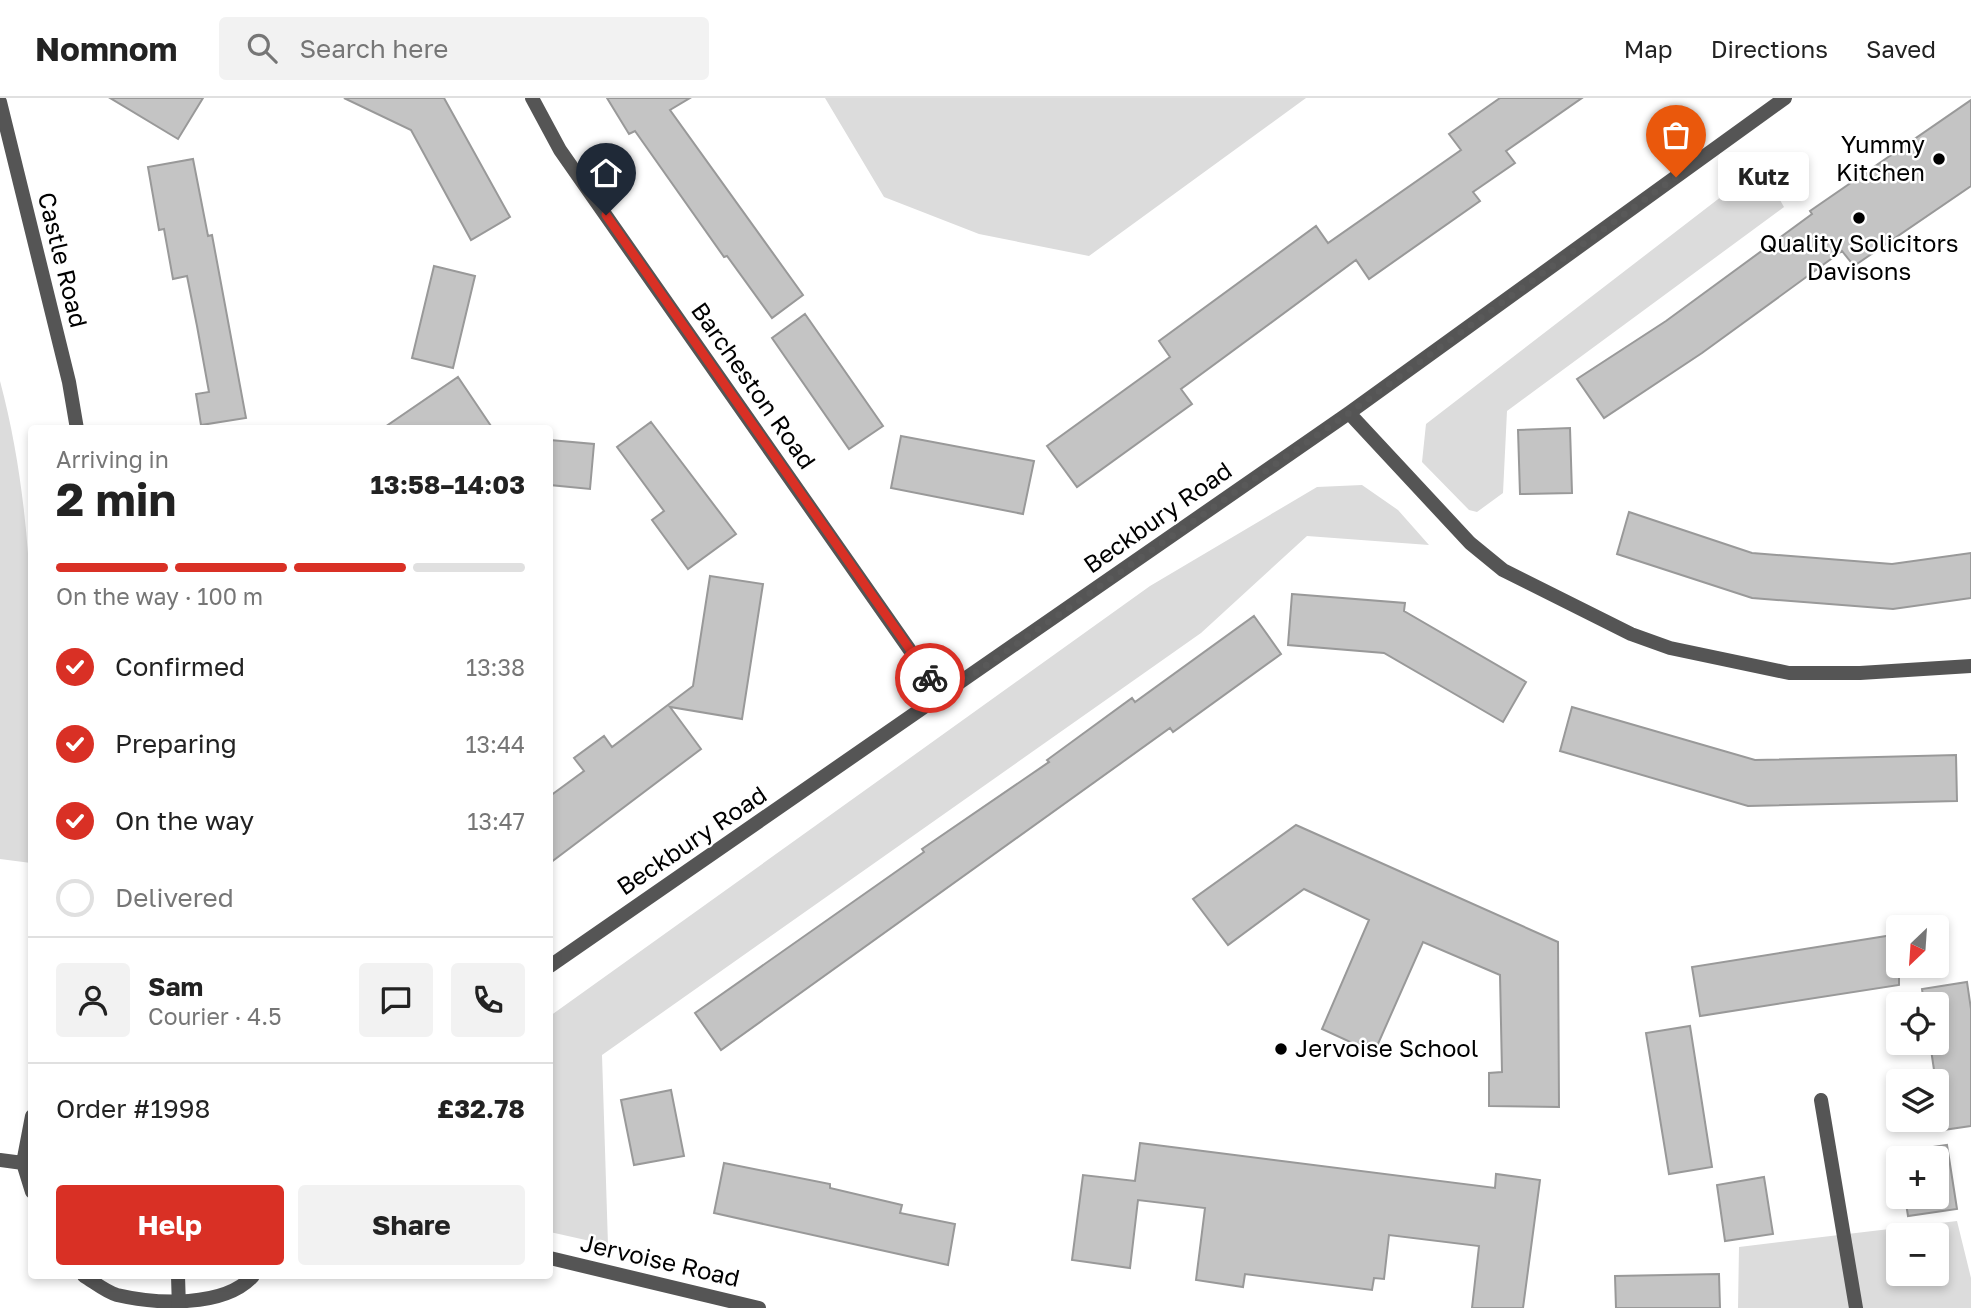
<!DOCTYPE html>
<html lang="en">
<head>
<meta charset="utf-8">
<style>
	:root { --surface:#fff; --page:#f2f2f2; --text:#222; --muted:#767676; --line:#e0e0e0; --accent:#d93025 }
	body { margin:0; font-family:"Golos Text",sans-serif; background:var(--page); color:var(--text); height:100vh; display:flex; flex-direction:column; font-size:26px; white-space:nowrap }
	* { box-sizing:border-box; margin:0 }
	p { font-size:23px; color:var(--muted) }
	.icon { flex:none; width:38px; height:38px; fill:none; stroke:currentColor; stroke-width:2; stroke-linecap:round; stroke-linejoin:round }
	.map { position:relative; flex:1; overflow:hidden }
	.panel { position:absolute; left:28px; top:327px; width:525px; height:854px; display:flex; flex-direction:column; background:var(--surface); border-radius:7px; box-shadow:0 4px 10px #0003 }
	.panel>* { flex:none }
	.needle { width:46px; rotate:205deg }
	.controls { position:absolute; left:1886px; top:817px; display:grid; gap:14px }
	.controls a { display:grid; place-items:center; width:63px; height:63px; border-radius:7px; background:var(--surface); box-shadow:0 4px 10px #0003; font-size:35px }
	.pin { position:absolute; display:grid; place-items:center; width:60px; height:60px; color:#fff; margin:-72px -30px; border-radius:50% 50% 50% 0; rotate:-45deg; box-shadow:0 0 7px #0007 }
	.pin .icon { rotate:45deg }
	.courier { position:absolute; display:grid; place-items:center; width:70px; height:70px; margin:-35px; border:5px solid #d93025; border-radius:50%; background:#fff; color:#222; box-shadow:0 2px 9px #0007 }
	.bubble { position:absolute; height:49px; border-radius:7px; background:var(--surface); box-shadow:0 4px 10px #0003; font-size:23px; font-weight:700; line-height:49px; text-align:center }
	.summary em { font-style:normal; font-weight:700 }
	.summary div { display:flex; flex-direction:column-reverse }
	.summary { display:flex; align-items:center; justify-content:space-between; height:119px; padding:0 28px }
	h1 { font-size:46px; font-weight:700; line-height:52px }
	.bar { display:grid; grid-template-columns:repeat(4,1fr); gap:10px 7px; align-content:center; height:84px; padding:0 28px }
	.bar i { height:9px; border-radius:5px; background:var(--line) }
	.bar .active { background:var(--accent) }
	.bar p { grid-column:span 4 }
	.line { display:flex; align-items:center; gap:18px; padding:0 28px; border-top:2px solid var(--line) }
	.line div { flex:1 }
	.round { display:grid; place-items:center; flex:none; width:74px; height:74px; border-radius:7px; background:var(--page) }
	ol { padding:0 28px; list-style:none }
	li { display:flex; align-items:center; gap:21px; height:77px }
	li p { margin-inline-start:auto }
	li .icon { padding:7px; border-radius:50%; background:var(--accent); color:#fff; stroke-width:4 }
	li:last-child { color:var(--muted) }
	li i { width:38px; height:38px; border:4px solid var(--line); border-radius:50% }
	.button { display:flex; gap:14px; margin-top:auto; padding:14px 28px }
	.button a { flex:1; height:80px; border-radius:7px; background:var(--accent); color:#fff; font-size:28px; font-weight:700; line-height:80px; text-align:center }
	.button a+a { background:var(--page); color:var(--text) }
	header { display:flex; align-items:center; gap:42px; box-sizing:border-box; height:98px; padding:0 35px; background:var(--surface); border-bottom:2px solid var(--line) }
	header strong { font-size:33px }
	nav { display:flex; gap:38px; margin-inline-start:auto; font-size:24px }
	.search { width:490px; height:63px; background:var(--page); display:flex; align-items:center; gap:18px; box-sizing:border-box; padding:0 24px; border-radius:7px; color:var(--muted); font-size:26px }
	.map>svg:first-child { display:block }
	.green { fill:#dcdcdc; fill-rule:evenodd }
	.building { fill:#c4c4c4; stroke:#999; stroke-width:2 }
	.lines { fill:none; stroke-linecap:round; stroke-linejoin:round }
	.minor { stroke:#555; stroke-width:14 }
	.tertiary { stroke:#555; stroke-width:14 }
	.done { stroke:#595959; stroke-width:7; stroke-dasharray:0 12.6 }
	.route { stroke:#d93025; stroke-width:9 }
	.poi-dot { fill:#000; stroke:#fff; stroke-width:2.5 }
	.labels { text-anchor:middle; stroke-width:5; stroke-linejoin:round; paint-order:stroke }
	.poi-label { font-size:24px; fill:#000; stroke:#fff; text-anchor:end }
	.street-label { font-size:24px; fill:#000; stroke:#fff }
</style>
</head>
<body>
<header>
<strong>Nomnom</strong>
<div class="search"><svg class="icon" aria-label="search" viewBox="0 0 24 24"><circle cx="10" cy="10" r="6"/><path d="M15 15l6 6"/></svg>Search here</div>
<nav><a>Map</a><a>Directions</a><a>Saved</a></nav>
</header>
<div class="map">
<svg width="1971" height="1210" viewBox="0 0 1971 1210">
	<rect width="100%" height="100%" fill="#fff"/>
	<!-- green -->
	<path class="green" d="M825 0H1306L1089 158 979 136 884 99Z
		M1763 72 1784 109 1507 313 1503 395 1477 414 1469 412 1422 364 1426 326 1739 85Z
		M0 283C42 440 32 604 31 765L0 761Z
		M1362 387 1398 412 1429 447 1307 438 1201 535 602 957 608 1147 550 1134V918L1150 488 1317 389Z
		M1957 1123 1971 1180V1210H1738L1739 1149ZM1899 1138H1937V1176H1899Z"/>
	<!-- building -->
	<path class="building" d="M110 0H203L178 41Z
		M344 0H444L510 119 471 142 411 32Z
		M607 0H690L670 12 803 197 772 220 727 158 724 159 635 33 629 36Z
		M1500 0H1582L1506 53 1515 65 1473 94 1480 103 1369 181 1356 162 1181 291 1192 306 1077 389 1047 348 1170 259 1159 243 1316 128 1328 145 1461 52 1449 36Z
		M1971 2V88L1854 168 1842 153 1702 255 1604 320 1577 281 1666 223 1812 116 1810 113Z
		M193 61 208 138 212 137 246 320 201 327 196 296 209 294 197 228 187 178 173 181 164 131 159 132 148 69Z
		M434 168 475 178 453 270 412 260Z
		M805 216 883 328 849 351 772 240Z
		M458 279 493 331H382Z
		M651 324 736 436 688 471 652 422 664 413 617 349Z
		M1570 330 1572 395 1520 396 1518 332Z
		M901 338 1034 363 1023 416 891 390Z
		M550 342 594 346 590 391 550 387Z
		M1629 414 1752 455 1892 466 1971 455V500L1893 511 1752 500 1617 456Z
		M710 478 763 486 742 621 670 609 701 651 550 765V698L584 673 574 660 604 638 612 649 693 588Z
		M1292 496 1405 505 1404 513 1526 584 1503 624 1384 555 1288 547Z
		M1254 518 1281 556 1173 634 1170 630 721 952 695 915 924 754 922 751 1049 664 1047 662 1132 600 1135 604Z
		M1572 609 1755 662 1956 657 1957 703 1748 708 1560 653Z
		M1296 727 1558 844 1559 1009 1489 1008V975L1502 974 1500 877 1423 844 1374 955 1322 931 1369 822 1304 791 1228 847 1193 801Z
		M1899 836V887L1700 918 1692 869Z
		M1967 884 1971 911V1028L1943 1032 1930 945H1937V906H1924L1922 891Z
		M1690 928 1712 1069 1669 1076 1646 935Z
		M671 992 684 1058 634 1067 621 1002Z
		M1140 1045 1495 1090 1496 1076 1540 1082 1523 1210H1472L1479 1148 1389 1137 1384 1181 1374 1180 1372 1192 1245 1176 1243 1189 1196 1182 1205 1110 1138 1102 1130 1170 1072 1162 1083 1077 1135 1083Z
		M1947 1047 1957 1111 1908 1118 1905 1099H1937V1060H1900L1899 1054Z
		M724 1065 830 1086V1090L902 1107 900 1115 955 1126 948 1167 714 1115Z
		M1764 1079 1773 1136 1725 1143 1717 1087Z
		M1719 1176 1720 1210H1616L1615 1178Z"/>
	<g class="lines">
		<!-- minor -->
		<path class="minor" d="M532 0 560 52 942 598
			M1349 315 1470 445 1503 472 1631 536 1670 550 1789 575H1860L1971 568
			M550 868 1349 315 1785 0
			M1821 1002 1856 1210
			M32 1018 23 1065 32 1094
			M0 1062 23 1065
			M550 1160 759 1210
			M84 1178C94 1184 106 1194 117 1197 156 1206 224 1210 253 1178"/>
		<!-- tertiary -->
		<path class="tertiary" d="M0 4 69 284 77 331
			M178 1178 179 1210"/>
	</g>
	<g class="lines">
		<!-- done -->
		<path class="done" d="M930 580 942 598 1349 315 1676 79"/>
		<!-- route -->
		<path class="route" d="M606 117 930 580"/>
	</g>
	<!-- markers -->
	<g class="poi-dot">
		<circle cx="1939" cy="61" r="7"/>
		<circle cx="1859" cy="120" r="7"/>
		<circle cx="1281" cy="951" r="7"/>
	</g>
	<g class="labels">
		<!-- poi labels -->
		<g class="poi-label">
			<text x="1925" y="55">Yummy<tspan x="1925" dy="28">Kitchen</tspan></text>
			<text x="1859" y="154" text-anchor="middle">Quality Solicitors<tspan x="1859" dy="28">Davisons</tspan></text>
			<text x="1295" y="959" text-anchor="start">Jervoise School</text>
		</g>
		<!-- street labels -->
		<g class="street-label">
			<text transform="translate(62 162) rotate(76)" y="8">Castle Road</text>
			<text transform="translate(753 288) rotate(55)" y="8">Barcheston Road</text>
			<text transform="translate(1158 420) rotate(-35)" y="8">Beckbury Road</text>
			<text transform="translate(692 743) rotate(-34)" y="8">Beckbury Road</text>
			<text transform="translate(660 1163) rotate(13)" y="8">Jervoise Road</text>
		</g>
	</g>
</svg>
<div class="controls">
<a><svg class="needle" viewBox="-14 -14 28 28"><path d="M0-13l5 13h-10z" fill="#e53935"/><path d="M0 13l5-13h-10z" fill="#767676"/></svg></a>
<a><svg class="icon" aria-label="locate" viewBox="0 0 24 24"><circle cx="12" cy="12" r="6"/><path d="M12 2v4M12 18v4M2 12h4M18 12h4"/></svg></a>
<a><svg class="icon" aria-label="layers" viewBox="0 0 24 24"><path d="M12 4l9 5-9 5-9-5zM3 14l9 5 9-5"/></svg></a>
<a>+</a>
<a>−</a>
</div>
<div class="pin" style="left:1676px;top:79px;background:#ea580c"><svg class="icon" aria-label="bag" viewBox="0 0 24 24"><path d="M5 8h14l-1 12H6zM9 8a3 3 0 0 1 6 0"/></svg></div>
<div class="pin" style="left:606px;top:117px;background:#1f2937"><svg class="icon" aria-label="home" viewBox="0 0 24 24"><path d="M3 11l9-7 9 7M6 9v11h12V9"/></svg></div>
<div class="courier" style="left:930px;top:580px"><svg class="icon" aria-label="bike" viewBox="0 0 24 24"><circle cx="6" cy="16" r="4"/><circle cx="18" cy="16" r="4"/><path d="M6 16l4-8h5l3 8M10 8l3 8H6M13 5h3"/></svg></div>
<div class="bubble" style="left:1718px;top:54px;width:91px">Kutz</div>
<section class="panel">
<div class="summary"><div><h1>2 min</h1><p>Arriving in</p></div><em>13:58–14:03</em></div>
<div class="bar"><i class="active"></i><i class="active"></i><i class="active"></i><i></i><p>On the way · 100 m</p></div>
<ol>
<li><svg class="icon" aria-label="check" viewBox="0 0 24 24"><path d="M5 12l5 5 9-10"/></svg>Confirmed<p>13:38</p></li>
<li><svg class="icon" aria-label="check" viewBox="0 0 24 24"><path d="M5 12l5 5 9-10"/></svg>Preparing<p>13:44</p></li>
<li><svg class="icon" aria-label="check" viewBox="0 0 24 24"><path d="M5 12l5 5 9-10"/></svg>On the way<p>13:47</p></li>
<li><i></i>Delivered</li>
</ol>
<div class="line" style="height:126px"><a class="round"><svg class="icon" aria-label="person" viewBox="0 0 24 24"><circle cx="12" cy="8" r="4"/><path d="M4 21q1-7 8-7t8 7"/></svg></a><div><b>Sam</b><p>Courier · 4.5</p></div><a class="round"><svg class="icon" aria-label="chat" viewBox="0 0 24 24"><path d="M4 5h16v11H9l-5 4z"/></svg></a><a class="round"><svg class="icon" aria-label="phone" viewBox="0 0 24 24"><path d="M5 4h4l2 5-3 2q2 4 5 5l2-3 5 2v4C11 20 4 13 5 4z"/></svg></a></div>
<div class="line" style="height:91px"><div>Order #1998</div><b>£32.78</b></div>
<div class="button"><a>Help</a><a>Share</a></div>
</section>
</div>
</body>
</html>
